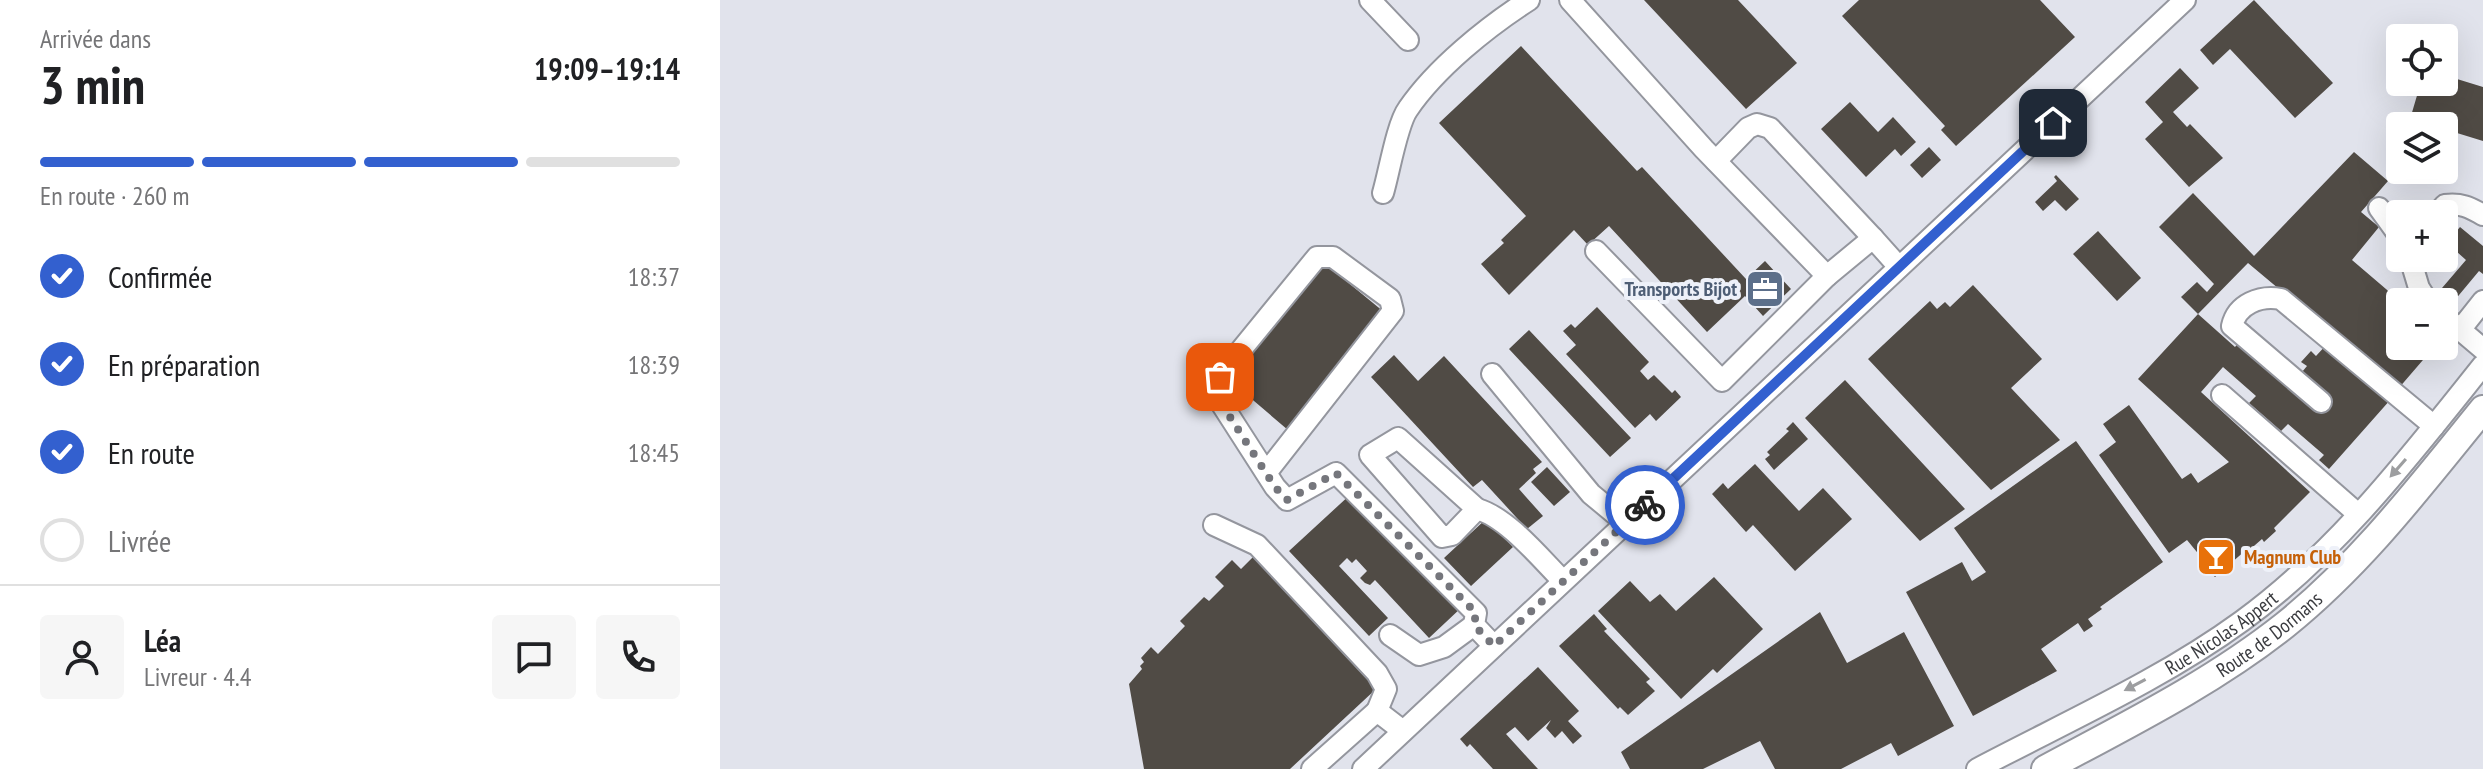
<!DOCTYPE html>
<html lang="fr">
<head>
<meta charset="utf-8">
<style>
	:root { --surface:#fff; --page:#f6f6f6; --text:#202124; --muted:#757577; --line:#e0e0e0; --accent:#3360cf }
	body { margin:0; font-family:"PT Sans Narrow",sans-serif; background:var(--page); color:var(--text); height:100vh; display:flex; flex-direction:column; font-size:30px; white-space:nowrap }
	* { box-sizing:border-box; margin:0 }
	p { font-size:26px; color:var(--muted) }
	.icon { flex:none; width:44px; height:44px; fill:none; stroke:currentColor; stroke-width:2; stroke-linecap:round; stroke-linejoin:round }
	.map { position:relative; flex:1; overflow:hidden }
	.sheet { display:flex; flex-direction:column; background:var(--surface); width:720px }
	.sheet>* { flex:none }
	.buttons { position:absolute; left:1666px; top:24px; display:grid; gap:16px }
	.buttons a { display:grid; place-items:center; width:72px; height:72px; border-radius:8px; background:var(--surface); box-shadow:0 8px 32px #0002; font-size:40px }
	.pin { position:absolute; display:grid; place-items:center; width:68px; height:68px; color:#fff; margin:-34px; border-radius:16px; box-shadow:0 4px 12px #0006 }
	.courier { position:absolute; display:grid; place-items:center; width:80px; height:80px; margin:-40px; border:6px solid #3360cf; border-radius:50%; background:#fff; color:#222; box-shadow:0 2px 10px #0007 }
	.headline em { font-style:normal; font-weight:600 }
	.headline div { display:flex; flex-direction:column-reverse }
	.headline { display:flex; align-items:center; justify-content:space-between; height:136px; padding:0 40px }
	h1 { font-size:52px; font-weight:600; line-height:60px }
	.bar { display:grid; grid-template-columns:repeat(4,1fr); gap:12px 8px; align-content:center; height:96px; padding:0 40px }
	.bar i { height:10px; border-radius:6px; background:var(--line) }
	.bar .on { background:var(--accent) }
	.bar p { grid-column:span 4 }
	.line { display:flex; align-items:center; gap:20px; padding:0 40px; border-top:2px solid var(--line) }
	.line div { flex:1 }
	.round { display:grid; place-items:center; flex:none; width:84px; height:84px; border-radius:8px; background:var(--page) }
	ol { padding:0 40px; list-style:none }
	li { display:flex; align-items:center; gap:24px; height:88px }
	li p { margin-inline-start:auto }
	li .icon { padding:8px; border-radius:50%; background:var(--accent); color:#fff; stroke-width:4 }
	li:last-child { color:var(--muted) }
	li i { width:44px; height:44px; border:4px solid var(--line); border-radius:50% }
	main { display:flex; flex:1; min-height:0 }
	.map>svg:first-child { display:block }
	.building { fill:#504b45 }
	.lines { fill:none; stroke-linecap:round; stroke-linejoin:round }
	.minor-casing { stroke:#94969e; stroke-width:24 }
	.major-casing { stroke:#94969e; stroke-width:30 }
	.minor { stroke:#fff; stroke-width:20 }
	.major { stroke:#fff; stroke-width:26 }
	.oneway { fill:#9d9ea0 }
	.done { stroke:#75767c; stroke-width:8; stroke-dasharray:0 14.4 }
	.route { stroke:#3360cf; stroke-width:10 }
	.labels { text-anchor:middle; stroke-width:8; stroke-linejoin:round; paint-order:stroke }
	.service-label { font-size:20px; font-weight:bold; fill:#4e5e75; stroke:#eef1f9; text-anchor:end }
	.food-label { font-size:20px; font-weight:bold; fill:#c56008; stroke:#eef1f9; text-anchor:start }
	.street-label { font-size:20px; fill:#3b3c40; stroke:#eef1f9 }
</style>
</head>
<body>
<main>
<section class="sheet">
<div class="headline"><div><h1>3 min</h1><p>Arrivée dans</p></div><em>19:09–19:14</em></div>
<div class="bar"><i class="on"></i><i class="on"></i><i class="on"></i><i></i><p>En route · 260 m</p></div>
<ol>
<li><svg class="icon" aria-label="check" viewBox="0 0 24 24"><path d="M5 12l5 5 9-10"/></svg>Confirmée<p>18:37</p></li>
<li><svg class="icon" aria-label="check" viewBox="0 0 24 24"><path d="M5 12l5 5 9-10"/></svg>En préparation<p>18:39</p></li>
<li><svg class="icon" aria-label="check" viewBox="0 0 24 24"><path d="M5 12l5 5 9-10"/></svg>En route<p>18:45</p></li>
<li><i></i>Livrée</li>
</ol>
<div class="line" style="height:144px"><a class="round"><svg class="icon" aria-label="person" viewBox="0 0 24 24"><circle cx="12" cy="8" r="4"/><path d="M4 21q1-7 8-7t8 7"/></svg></a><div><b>Léa</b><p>Livreur · 4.4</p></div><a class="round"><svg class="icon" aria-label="chat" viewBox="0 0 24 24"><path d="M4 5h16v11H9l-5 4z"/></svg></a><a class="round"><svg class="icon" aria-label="phone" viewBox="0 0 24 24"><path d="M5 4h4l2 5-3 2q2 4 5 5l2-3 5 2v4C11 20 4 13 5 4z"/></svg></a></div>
</section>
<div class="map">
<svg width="1763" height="769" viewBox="0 0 1763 769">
	<rect width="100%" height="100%" fill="#e1e3ec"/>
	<!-- building -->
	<path class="building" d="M924 0H1018L1077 63 1026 109Z
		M1139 0H1320L1355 37 1236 146 1221 130 1225 126 1122 16Z
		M1534 0 1613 83 1575 118 1510 49 1493 65 1480 50Z
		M801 46 917 171 922 167 1026 279 1045 261 1071 289 1043 316 1025 296 987 332 889 226 868 245 854 230 789 295 761 264 784 243 781 240 806 216 719 123Z
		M1460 68 1479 88 1453 112 1467 127 1470 124 1503 158 1469 187 1425 139 1443 122 1425 102Z
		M1724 75 1763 87V141L1724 129V126L1704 123 1703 126H1688L1701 82H1724Z
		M1130 102 1158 132 1173 117 1196 142 1181 156 1175 149 1146 177 1101 129Z
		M1209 147 1221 160 1202 178 1190 165Z
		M1634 152 1668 181 1641 212 1659 227 1632 260 1680 301V346H1715L1678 389 1528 263 1478 314 1461 297 1477 282 1487 292 1494 284 1439 227 1473 193 1534 256Z
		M1336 175 1359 199 1346 211 1335 200 1323 211 1315 202 1337 181 1334 177Z
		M1740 227 1763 246V274L1759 271 1729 307 1716 295 1746 260 1727 243Z
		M1378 231 1421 278 1397 301 1353 254Z
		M603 262 664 312 568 430 507 378Z
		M1253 285 1322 359 1291 388 1340 440 1271 490 1148 359 1210 301 1217 309 1225 302 1230 307Z
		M877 307 929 362 920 371 928 380 934 375 952 393 955 390 961 397 936 421 930 414 915 428 846 354 856 345 843 331 851 324 855 328Z
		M1478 314 1515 347 1521 340 1586 382 1590 378 1582 372 1587 366 1581 362 1591 351 1596 356 1608 343 1671 399 1609 469 1599 460 1604 455 1568 424 1561 431 1529 403 1536 396 1503 367 1481 392 1590 492 1554 528 1556 531 1544 542 1542 539 1527 552 1526 550 1495 577 1486 568 1487 566 1479 559 1481 557 1467 540 1449 553 1379 455 1396 442 1383 424 1409 405 1462 479 1471 473 1478 483 1509 462 1418 379Z
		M809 330 911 438 890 457 789 349Z
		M674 355 698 381 724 356 822 462 813 469 816 473 799 489 823 516 807 529 762 480 753 487 651 377Z
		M1125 380 1245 509 1200 541 1085 418Z
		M1073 422 1088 439 1054 470 1045 459 1050 455 1047 452 1069 431 1066 429Z
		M1356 441 1443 562 1380 607 1382 609 1368 619 1373 626 1364 632 1358 623 1321 649 1337 671 1253 716 1186 592 1242 562 1252 581 1266 572 1234 528Z
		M1035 464 1079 511 1103 488 1132 519 1075 571 1033 525 1026 532 992 494 1003 483 1008 489Z
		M827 467 850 492 834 506 811 482Z
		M632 493 742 607 709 638 655 580 650 585 645 583 640 578 647 571 636 559 632 563 627 558 619 566 668 618 649 636 569 551Z
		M766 519 793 547 751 586 724 558Z
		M533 557 571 598 574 595 576 597 573 600 580 602 578 605 656 689 570 769H424L409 684 422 669 420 666 424 662 421 658 431 647 438 654 465 626 460 621 484 597 489 601 504 586 495 577 512 560 521 569Z
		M994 577 1043 629 997 673 993 669 961 699 878 611 910 581 930 602 940 594 956 611Z
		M1100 612 1127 663 1184 632 1234 726 1178 756 1171 743 1121 769H1055L1040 741 983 769H910L901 752Z
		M874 614 887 629 884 631 930 679 926 682 935 691 908 715 900 707 898 709 839 646Z
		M818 667 859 711 848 721 862 736 853 744 842 731 835 738 826 728 831 720 808 741 795 727 786 734 818 769H773L750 744 747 747 740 739Z"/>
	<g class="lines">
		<defs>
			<g id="minor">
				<path d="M650 0 688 40"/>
				<path d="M850 0 984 149 1107 276 1153 238 1179 267"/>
				<path d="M996 161 1028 128 1037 124 1050 128 1153 238"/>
				<path d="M663 193C669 173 677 124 688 109 716 68 767 27 809 0"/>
				<path d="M1659 208 1680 237"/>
				<path d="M1717 214 1725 205C1741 203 1749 207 1763 215"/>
				<path d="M876 251 1002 381 1107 276"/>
				<path d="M1690 258 1699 288 1708 302"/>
				<path d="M1724 316 1763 349"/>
				<path d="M1740 330 1763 301"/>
				<path d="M772 374 871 494 906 523"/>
				<path d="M1502 395 1638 514"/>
				<path d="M1601 402 1512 326C1517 304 1540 295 1561 299L1714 426"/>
				<path d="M678 438 757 509 732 535 722 537 650 455Z"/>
				<path d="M546 473 673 311 670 299 613 257H597L503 372 499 388 501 403 555 487 567 500 616 473 756 613 754 625 774 646"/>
				<path d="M757 509C787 517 821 559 843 581"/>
				<path d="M494 525 537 545 657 673 666 689 657 711"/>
				<path d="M670 635 699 655 724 647 754 625"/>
				<path d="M592 769 657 711 683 731"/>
				<path d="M643 769 1465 0"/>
				<path id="s1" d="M1257 769C1346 722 1441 680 1522 621 1617 552 1691 455 1763 365"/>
			</g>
			<g id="major">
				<path id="s2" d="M1325 769C1407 725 1492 683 1565 625 1642 563 1701 485 1763 409"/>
			</g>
		</defs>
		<!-- minor casing -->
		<use href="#minor" class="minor-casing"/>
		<!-- major casing -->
		<use href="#major" class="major-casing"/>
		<!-- minor -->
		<use href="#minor" class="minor"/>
		<!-- major -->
		<use href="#major" class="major"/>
	</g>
	<!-- one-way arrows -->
	<defs><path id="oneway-solid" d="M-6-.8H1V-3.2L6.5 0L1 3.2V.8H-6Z" transform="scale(2)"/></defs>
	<g class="oneway">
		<use href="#oneway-solid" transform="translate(1678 468) rotate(131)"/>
		<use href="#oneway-solid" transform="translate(1415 685) rotate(152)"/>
	</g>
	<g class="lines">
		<!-- done -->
		<path class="done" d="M500 377 501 403 555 487 567 500 616 473 756 613 754 625 774 646 925 505"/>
		<!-- route -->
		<path class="route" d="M925 505 1333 123"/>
	</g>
	<!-- icons -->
	<defs>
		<symbol id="office-square" viewBox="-11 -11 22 22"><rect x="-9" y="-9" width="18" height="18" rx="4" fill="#5c6f8a" stroke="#eef1f9"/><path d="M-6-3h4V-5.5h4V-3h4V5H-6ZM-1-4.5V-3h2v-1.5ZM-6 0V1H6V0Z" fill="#fff"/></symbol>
		<symbol id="bar-square" viewBox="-11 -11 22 22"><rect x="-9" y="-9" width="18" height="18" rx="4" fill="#e8710a" stroke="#eef1f9"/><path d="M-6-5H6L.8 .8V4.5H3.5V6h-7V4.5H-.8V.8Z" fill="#fff"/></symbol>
	</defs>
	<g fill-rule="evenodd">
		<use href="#office-square" x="1023" y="267" width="44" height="44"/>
		<use href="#bar-square" x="1474" y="535" width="44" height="44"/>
	</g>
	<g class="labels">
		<!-- service labels -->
		<g class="service-label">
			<text x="1017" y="296">Transports Bijot</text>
		</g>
		<!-- food labels -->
		<g class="food-label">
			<text x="1524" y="564">Magnum Club</text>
		</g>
		<!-- street labels -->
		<g class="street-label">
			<text dy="7" stroke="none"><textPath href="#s1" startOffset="280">Rue Nicolas Appert</textPath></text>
			<text dy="7" stroke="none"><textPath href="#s2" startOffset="262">Route de Dormans</textPath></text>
		</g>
	</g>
</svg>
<div class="buttons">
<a><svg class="icon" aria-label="locate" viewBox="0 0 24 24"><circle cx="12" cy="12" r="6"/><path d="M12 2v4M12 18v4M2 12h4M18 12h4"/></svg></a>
<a><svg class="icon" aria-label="layers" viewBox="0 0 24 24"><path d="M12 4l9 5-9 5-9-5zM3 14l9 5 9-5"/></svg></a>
<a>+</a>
<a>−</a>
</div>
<div class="pin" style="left:500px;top:377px;background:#ea580c"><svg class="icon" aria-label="bag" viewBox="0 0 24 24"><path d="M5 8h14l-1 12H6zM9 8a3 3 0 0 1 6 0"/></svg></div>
<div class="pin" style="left:1333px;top:123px;background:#1f2937"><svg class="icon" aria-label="home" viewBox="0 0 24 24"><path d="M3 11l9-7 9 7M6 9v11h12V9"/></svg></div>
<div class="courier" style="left:925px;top:505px"><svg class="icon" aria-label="bike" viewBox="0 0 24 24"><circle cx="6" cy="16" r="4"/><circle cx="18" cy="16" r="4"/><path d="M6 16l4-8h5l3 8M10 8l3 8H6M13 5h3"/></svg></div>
</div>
</main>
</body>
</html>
